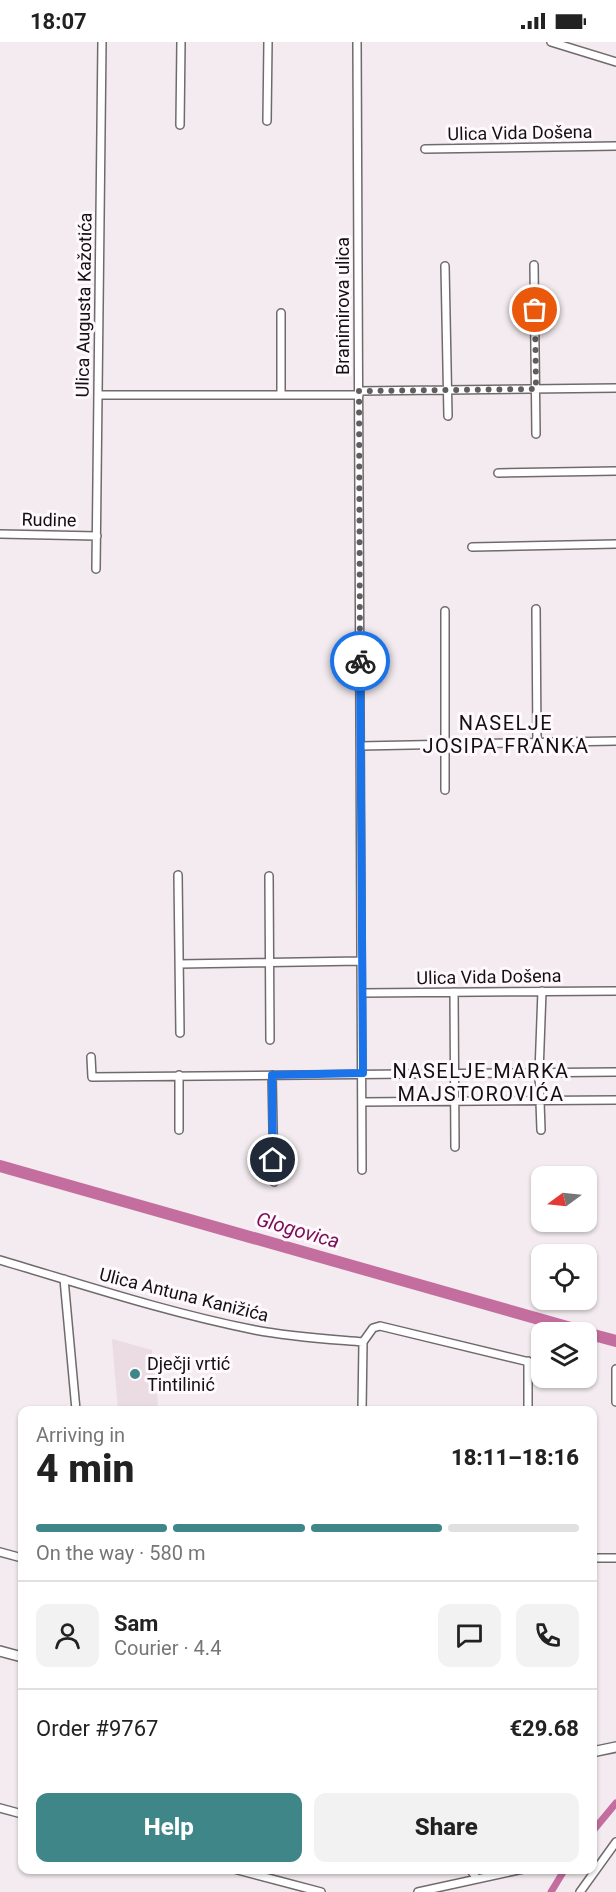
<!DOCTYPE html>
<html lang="en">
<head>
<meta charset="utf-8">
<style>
	:root { --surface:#fff; --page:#f2f2f2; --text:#222; --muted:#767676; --line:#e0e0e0; --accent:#3e8687 }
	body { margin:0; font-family:Roboto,sans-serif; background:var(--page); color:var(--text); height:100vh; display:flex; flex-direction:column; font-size:22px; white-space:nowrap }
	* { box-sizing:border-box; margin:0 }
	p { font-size:20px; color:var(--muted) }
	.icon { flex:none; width:33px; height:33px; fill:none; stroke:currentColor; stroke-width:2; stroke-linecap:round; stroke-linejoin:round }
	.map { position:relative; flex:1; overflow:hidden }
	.side { position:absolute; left:18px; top:1364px; width:579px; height:468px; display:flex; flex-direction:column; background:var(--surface); border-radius:12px; box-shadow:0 2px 4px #0004 }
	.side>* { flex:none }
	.needle { width:39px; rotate:255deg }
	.buttons { position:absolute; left:531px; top:1124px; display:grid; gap:12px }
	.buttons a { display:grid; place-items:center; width:66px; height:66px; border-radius:12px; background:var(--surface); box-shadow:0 2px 4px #0004; font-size:30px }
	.pin { position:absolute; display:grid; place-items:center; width:51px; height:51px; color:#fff; margin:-26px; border:3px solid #fff; border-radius:50%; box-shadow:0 2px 6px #0007 }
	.courier { position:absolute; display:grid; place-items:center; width:60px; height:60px; margin:-30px; border:4px solid #1a73e8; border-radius:50%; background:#fff; color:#222; box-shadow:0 2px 8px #0007 }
	.summary em { font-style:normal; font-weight:800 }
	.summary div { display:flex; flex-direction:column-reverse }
	.summary { display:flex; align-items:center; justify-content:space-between; height:102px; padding:0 18px }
	h1 { font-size:39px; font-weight:800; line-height:45px }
	.bar { display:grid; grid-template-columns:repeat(4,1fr); gap:9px 6px; align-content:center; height:72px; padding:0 18px }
	.bar i { height:8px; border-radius:4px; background:var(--line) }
	.bar .active { background:var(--accent) }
	.bar p { grid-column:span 4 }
	.line { display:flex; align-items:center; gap:15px; padding:0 18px; border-top:2px solid var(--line) }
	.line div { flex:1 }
	.round { display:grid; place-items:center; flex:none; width:63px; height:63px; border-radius:12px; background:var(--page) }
	.primary-button { display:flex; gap:12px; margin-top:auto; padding:12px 18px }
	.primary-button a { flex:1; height:69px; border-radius:12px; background:var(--accent); color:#fff; font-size:24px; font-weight:800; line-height:69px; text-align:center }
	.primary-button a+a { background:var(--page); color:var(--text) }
	.status { display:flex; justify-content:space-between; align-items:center; height:42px; padding:0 30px; background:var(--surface); direction:ltr }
	.status svg { height:16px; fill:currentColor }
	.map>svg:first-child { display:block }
	.built { fill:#ebdbe3 }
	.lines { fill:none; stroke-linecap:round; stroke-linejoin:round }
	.canal { stroke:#c46e9f; stroke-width:7 }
	.river { stroke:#c46e9f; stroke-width:12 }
	.street-casing { stroke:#716a6d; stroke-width:10 }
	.secondary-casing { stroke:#716a6d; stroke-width:12 }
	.street { stroke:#fff; stroke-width:7 }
	.secondary { stroke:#fff; stroke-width:9 }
	.done { stroke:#615d5f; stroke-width:6; stroke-dasharray:0 10.8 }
	.route { stroke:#1a73e8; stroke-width:8 }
	.poi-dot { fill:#3e8687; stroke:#fff8fc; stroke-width:2 }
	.labels { text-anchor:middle; stroke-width:6; stroke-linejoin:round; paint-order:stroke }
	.street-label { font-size:18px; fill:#131011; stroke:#fff8fc }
	.poi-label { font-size:18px; fill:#131011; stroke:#fff8fc; text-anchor:start }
	.neighbourhood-label { font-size:20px; letter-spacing:1.5px; fill:#131011; stroke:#fff8fc }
	.water-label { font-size:20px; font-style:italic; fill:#790d56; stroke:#fff8fc }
</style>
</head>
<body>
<div class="status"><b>18:07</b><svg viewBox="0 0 49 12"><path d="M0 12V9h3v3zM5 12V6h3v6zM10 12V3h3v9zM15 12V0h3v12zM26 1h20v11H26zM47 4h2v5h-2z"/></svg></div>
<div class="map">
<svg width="616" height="1850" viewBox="0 0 616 1850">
	<rect width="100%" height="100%" fill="#f3ebef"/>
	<!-- built -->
	<path class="built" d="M112 1297 152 1308V1330L156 1334 158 1368H118Z"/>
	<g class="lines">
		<!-- canal -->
		<path class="canal" d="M592 1790 616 1761
			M551 1850 565 1827"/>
		<!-- river -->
		<path class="river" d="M0 1124 585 1290
			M586 1291 616 1299"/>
		<defs>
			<path id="street" d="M357 0 362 1128
				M551 0 616 20
				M267 79 268 0
				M180 83 181 0
				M425 107 616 104
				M534 223 536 392
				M445 224 448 374
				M281 271V353
				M359 349 616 346
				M98 353H359
				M498 431 616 429
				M0 492 97 494
				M472 505 616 502
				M96 527 102 0
				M536 567 537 701
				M360 704 616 699
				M445 748V569
				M178 833 180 991
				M269 834 270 998
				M179 922 361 919
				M454 950 455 1105
				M362 951 616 949
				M91 1015 92 1035 616 1030
				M179 1033V1088
				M272 1033 274 1140
				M363 1060 616 1058
				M541 1088 539 1031 542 949
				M0 1218C84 1243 169 1271 255 1288 291 1295 327 1297 363 1300
				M64 1237 76 1368
				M616 1327V1360
				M586 1334H590
				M362 1368 363 1300 373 1286 380 1284 542 1323
				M528 1368V1319
				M0 1510 22 1516
				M592 1516H616
				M0 1766 22 1772
				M234 1827 321 1850
				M470 1827 477 1837
				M418 1850 523 1827
				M580 1850 616 1800"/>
			<path id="secondary" d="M0 1609 22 1615
				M592 1710 616 1705"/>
		</defs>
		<!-- street casing -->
		<use href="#street" class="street-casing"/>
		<!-- secondary casing -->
		<use href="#secondary" class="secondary-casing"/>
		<!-- street -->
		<use href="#street" class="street"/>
		<!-- secondary -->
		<use href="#secondary" class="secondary"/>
	</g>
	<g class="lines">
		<!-- done -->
		<path class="done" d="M360 619 359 349 536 347 535 268"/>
		<!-- route -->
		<path class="route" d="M273 1118 272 1033 363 1031 360 619"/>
	</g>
	<!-- markers -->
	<circle class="poi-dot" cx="135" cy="1332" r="6"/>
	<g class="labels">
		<!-- street labels -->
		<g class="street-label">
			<text transform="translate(520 91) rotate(-1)" y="6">Ulica Vida Došena</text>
			<text transform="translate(84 263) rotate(-89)" y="6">Ulica Augusta Kažotića</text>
			<text transform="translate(343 264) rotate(-90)" y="6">Branimirova ulica</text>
			<text transform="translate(49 478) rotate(1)" y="6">Rudine</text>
			<text transform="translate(489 935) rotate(-1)" y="6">Ulica Vida Došena</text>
			<text transform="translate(184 1253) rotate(14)" y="6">Ulica Antuna Kanižića</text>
		</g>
		<!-- poi labels -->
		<g class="poi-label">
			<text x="147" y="1328">Dječji vrtić<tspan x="147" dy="21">Tintilinić</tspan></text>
		</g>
		<!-- neighbourhood labels -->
		<g class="neighbourhood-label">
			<text x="506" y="688">NASELJE<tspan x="506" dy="23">JOSIPA FRANKA</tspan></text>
			<text x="481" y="1036">NASELJE MARKA<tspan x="481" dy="23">MAJSTOROVIĆA</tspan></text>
		</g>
		<!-- water labels -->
		<g class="water-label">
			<text transform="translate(298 1188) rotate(16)" y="7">Glogovica</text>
		</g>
	</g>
</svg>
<div class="buttons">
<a><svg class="needle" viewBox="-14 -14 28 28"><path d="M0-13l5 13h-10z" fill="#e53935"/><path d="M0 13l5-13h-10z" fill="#767676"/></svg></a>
<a><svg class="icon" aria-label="locate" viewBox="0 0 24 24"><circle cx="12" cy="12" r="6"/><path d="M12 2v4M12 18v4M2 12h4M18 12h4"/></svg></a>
<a><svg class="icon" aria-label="layers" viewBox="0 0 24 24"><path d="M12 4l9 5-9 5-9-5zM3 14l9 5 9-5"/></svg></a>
</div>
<div class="pin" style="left:535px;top:268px;background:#ea580c"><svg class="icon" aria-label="bag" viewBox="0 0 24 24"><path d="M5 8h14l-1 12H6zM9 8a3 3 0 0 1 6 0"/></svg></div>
<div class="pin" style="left:273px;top:1118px;background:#1f2937"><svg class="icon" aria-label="home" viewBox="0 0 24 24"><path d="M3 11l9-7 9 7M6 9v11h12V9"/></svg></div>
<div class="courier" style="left:360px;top:619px"><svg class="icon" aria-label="bike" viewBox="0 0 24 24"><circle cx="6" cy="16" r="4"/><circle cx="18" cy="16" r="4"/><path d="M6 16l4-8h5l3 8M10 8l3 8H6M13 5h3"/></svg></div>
<section class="side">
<div class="summary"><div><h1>4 min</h1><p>Arriving in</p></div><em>18:11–18:16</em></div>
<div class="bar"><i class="active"></i><i class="active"></i><i class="active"></i><i></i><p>On the way · 580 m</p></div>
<div class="line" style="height:108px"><a class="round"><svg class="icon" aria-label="person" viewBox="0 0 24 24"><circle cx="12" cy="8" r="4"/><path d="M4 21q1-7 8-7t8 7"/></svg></a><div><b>Sam</b><p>Courier · 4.4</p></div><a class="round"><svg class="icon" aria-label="chat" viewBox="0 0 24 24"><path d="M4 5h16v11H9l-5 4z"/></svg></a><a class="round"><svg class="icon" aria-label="phone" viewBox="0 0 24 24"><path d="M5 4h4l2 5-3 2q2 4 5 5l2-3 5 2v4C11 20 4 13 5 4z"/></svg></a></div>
<div class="line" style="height:78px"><div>Order #9767</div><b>€29.68</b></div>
<div class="primary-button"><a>Help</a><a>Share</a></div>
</section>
</div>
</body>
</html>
